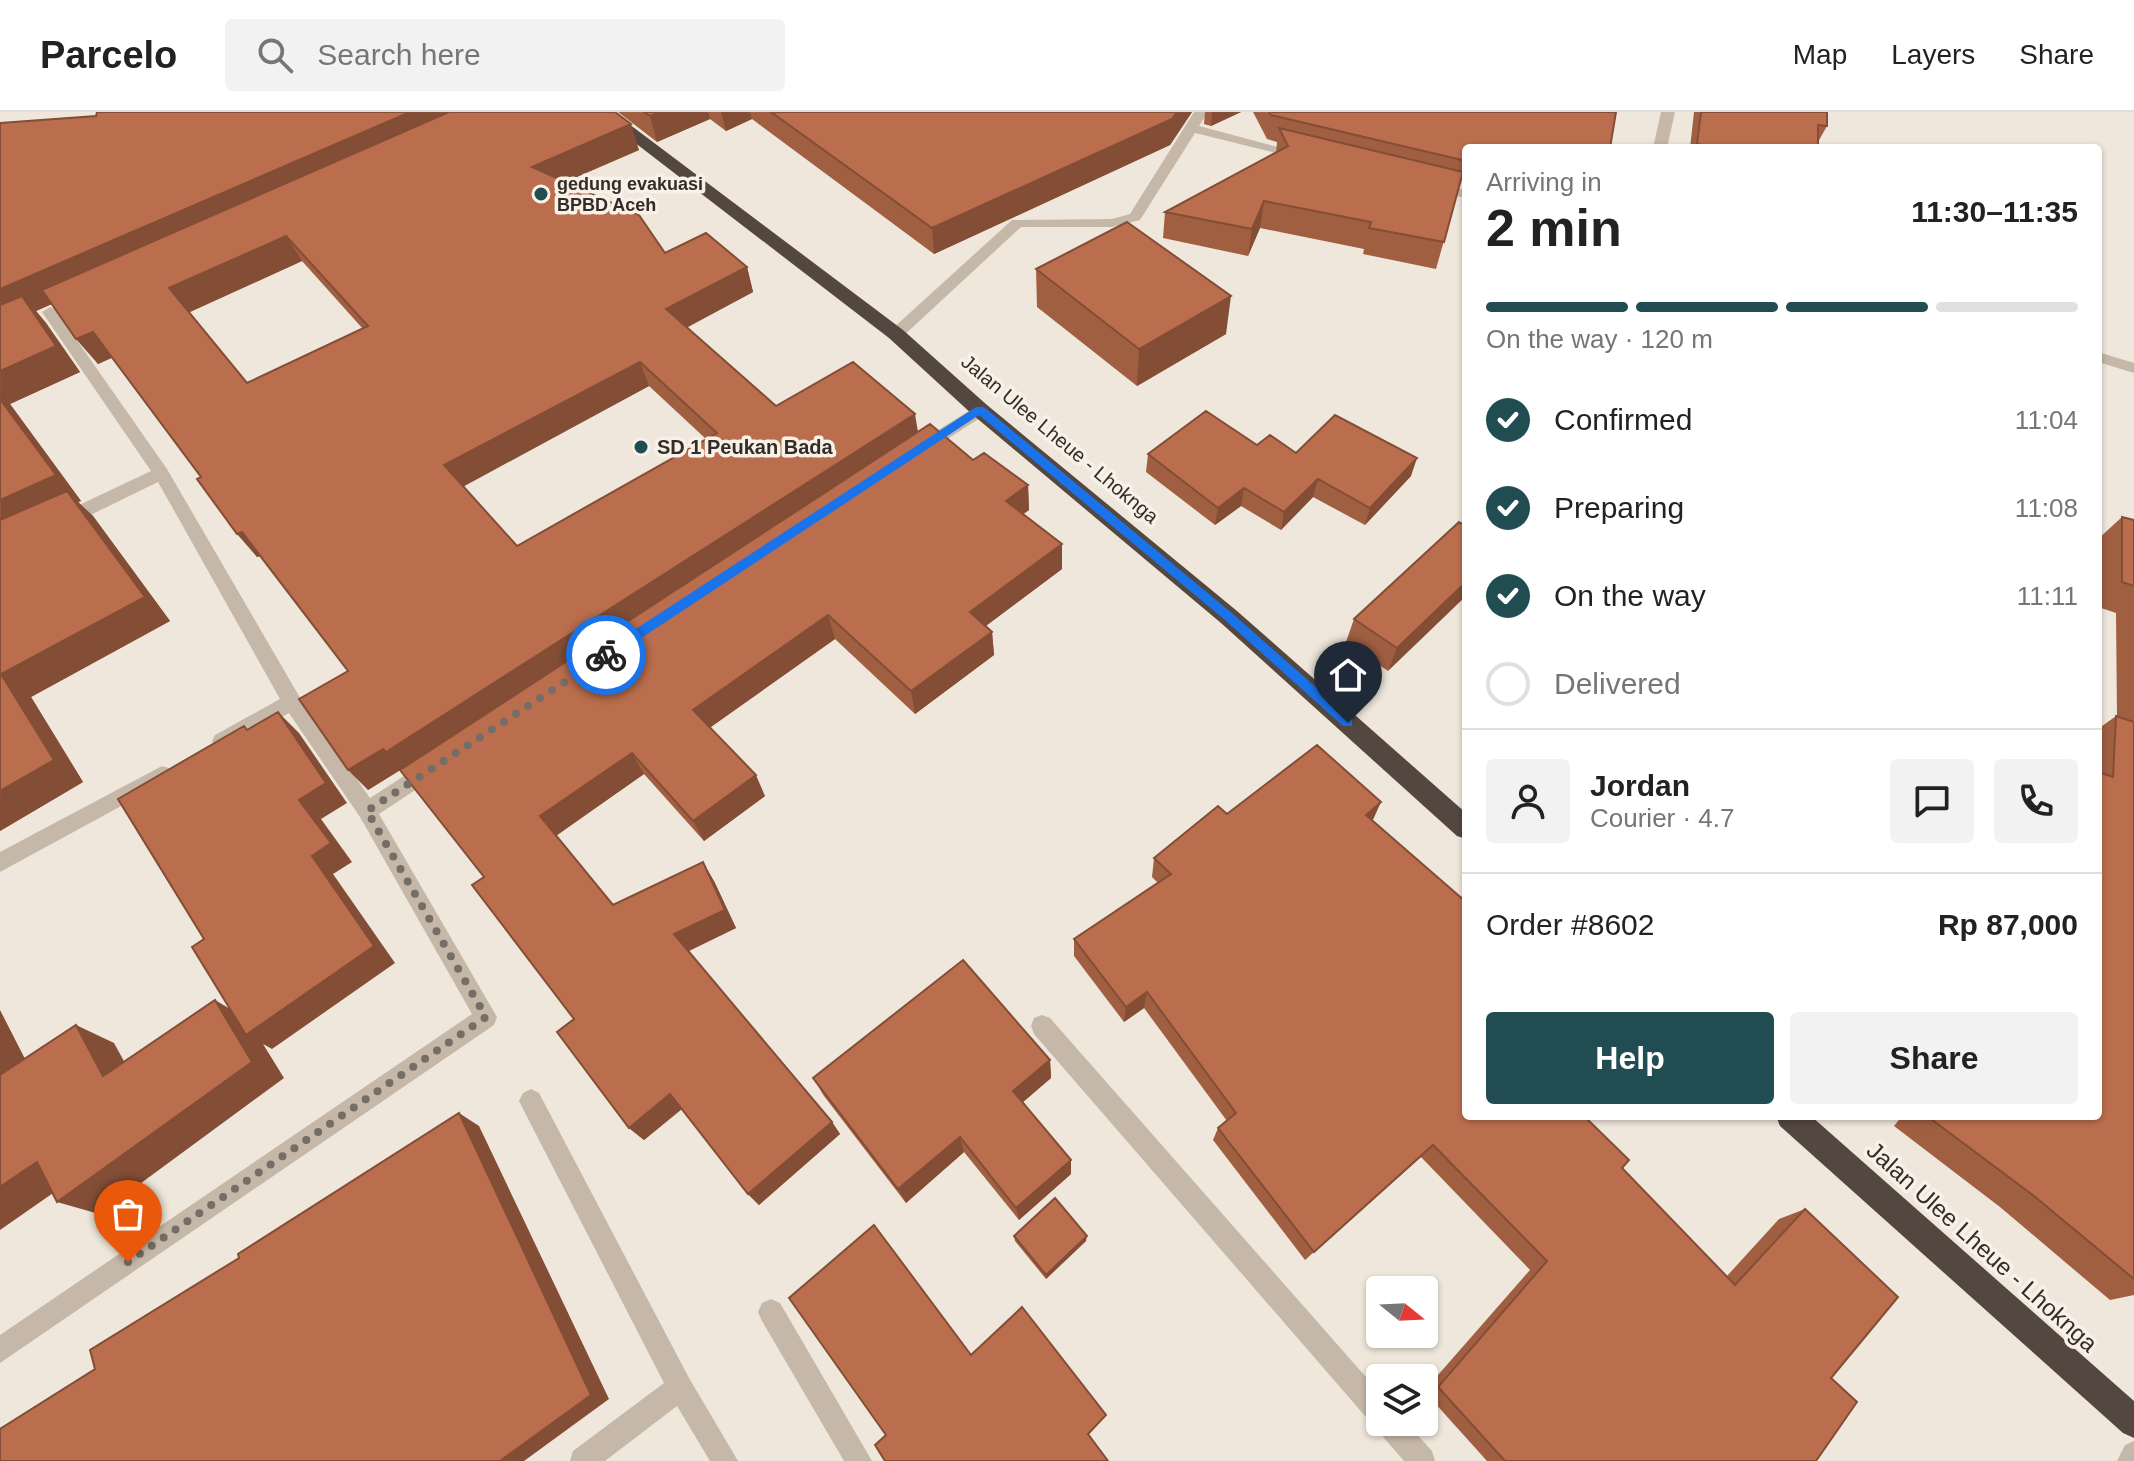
<!DOCTYPE html>
<html lang="en">
<head>
<meta charset="utf-8">
<style>
	:root { --surface:#fff; --page:#f2f2f2; --text:#222; --muted:#767676; --line:#e0e0e0; --accent:#214c52 }
	body { margin:0; font-family:Helvetica,sans-serif; background:var(--page); color:var(--text); height:100vh; display:flex; flex-direction:column; font-size:30px; white-space:nowrap }
	* { box-sizing:border-box; margin:0 }
	p { font-size:26px; color:var(--muted) }
	.icon { flex:none; width:44px; height:44px; fill:none; stroke:currentColor; stroke-width:2; stroke-linecap:round; stroke-linejoin:round }
	.map { position:relative; flex:1; overflow:hidden }
	.drawer { position:absolute; left:1462px; top:32px; width:640px; height:976px; display:flex; flex-direction:column; background:var(--surface); border-radius:8px; box-shadow:0 2px 6px #0004 }
	.drawer>* { flex:none }
	.needle { width:52px; rotate:108deg }
	.buttons { position:absolute; left:1366px; top:1164px; display:grid; gap:16px }
	.buttons a { display:grid; place-items:center; width:72px; height:72px; border-radius:8px; background:var(--surface); box-shadow:0 2px 6px #0004; font-size:40px }
	.pin { position:absolute; display:grid; place-items:center; width:68px; height:68px; color:#fff; margin:-82px -34px; border-radius:50% 50% 50% 0; rotate:-45deg; box-shadow:0 0 8px #0007 }
	.pin .icon { rotate:45deg }
	.courier { position:absolute; display:grid; place-items:center; width:80px; height:80px; margin:-40px; border:6px solid #1a73e8; border-radius:50%; background:#fff; color:#222; box-shadow:0 2px 10px #0007 }
	.head em { font-style:normal; font-weight:700 }
	.head div { display:flex; flex-direction:column-reverse }
	.head { display:flex; align-items:center; justify-content:space-between; height:136px; padding:0 24px }
	h1 { font-size:52px; font-weight:700; line-height:60px }
	.bar { display:grid; grid-template-columns:repeat(4,1fr); gap:12px 8px; align-content:center; height:96px; padding:0 24px }
	.bar i { height:10px; border-radius:6px; background:var(--line) }
	.bar .selected { background:var(--accent) }
	.bar p { grid-column:span 4 }
	.line { display:flex; align-items:center; gap:20px; padding:0 24px; border-top:2px solid var(--line) }
	.line div { flex:1 }
	.round { display:grid; place-items:center; flex:none; width:84px; height:84px; border-radius:8px; background:var(--page) }
	ol { padding:0 24px; list-style:none }
	li { display:flex; align-items:center; gap:24px; height:88px }
	li p { margin-inline-start:auto }
	li .icon { padding:8px; border-radius:50%; background:var(--accent); color:#fff; stroke-width:4 }
	li:last-child { color:var(--muted) }
	li i { width:44px; height:44px; border:4px solid var(--line); border-radius:50% }
	.button { display:flex; gap:16px; margin-top:auto; padding:16px 24px }
	.button a { flex:1; height:92px; border-radius:8px; background:var(--accent); color:#fff; font-size:32px; font-weight:700; line-height:92px; text-align:center }
	.button a+a { background:var(--page); color:var(--text) }
	header { display:flex; align-items:center; gap:48px; box-sizing:border-box; height:112px; padding:0 40px; background:var(--surface); border-bottom:2px solid var(--line) }
	header strong { font-size:38px }
	nav { display:flex; gap:44px; margin-inline-start:auto; font-size:28px }
	.search { width:560px; height:72px; background:var(--page); display:flex; align-items:center; gap:20px; box-sizing:border-box; padding:0 28px; border-radius:8px; color:var(--muted); font-size:30px }
	.map>svg:first-child { display:block }
	.lines { fill:none; stroke-linecap:round; stroke-linejoin:round }
	.minor { fill:#c6b8a8; fill-rule:evenodd }
	.highway { fill:#544740; fill-rule:evenodd }
	.wall { fill:#a15f42; fill-rule:evenodd }
	.shaded-wall { fill:#834d36 }
	.building { fill:#bb6e4d; stroke:#834d36; stroke-width:2; fill-rule:evenodd }
	.route { fill:#1a73e8 }
	.done { stroke:#756d67; stroke-width:8; stroke-dasharray:0 14.4 }
	.poi-dot { fill:#214c52; stroke:#f8f1e7; stroke-width:3 }
	.labels { text-anchor:middle; stroke-width:7; stroke-linejoin:round; paint-order:stroke }
	.far-poi-label { font-size:18px; font-weight:bold; fill:#342c28; stroke:#f8f1e7; text-anchor:start }
	.street-label { font-size:20px; fill:#342c28; stroke:#f8f1e7 }
	.poi-label { font-size:20px; font-weight:bold; fill:#342c28; stroke:#f8f1e7; text-anchor:start }
	.near-street-label { font-size:24px; fill:#342c28; stroke:#f8f1e7 }
</style>
</head>
<body>
<header>
<strong>Parcelo</strong>
<div class="search"><svg class="icon" aria-label="search" viewBox="0 0 24 24"><circle cx="10" cy="10" r="6"/><path d="M15 15l6 6"/></svg>Search here</div>
<nav><a>Map</a><a>Layers</a><a>Share</a></nav>
</header>
<div class="map">
<svg width="2134" height="1349" viewBox="0 0 2134 1349">
	<rect width="100%" height="100%" fill="#efe7db"/>
	<g class="lines">
		<!-- minor -->
		<path class="minor" d="M1194 0H1208L1199 14 1308 43 1301 47 1195 21 1140 108 1112 115H1021L901 226H891V218L1012 108 1112 107 1130 102Z
			M1661 0H1675L1667 36H1653Z
			M1433 71 1466 78V86L1428 78 1426 75Z
			M50 195 55 197 167 357 299 584 370 686 424 651H438L441 657 438 663 379 702 497 905 494 913 0 1251V1223L472 902 360 705 289 601 229 635H215L212 629 215 623 280 587 158 370 70 413H58L55 408 58 403 151 359 42 200Z
			M2098 240 2134 251V261L2098 250Z
			M980 292 988 298 986 302 926 341H914V333Z
			M162 654 169 656 172 662 169 668 0 760V740Z
			M1042 903 1050 906 1380 1281V1310H1406L1432 1339 1435 1349H1404L1034 922 1031 914 1034 906Z
			M531 977 539 981 689 1266 738 1349H710L677 1294 605 1349H570L573 1339 664 1271 523 997 519 989 523 981Z
			M771 1187 780 1191 872 1349H844L762 1209 758 1200 762 1191Z
			M2134 1329V1349H2117L2125 1333Z"/>
		<!-- highway -->
		<path class="highway" d="M595 0H613L903 218 987 293 1237 499 1466 701V727L1457 724 1221 511 973 303 889 226Z
			M1776 1004H1811L2134 1289V1326L2123 1321 1780 1014Z"/>
	</g>
	<!-- wall -->
	<path class="wall" d="M618 0H1192L1170 33 934 142 752 7 726 19 710 7 657 30Z
		M1205 0H1241L1211 14 1204 12Z
		M1253 0H1616L1466 36V69L1461 68 1436 157 1363 142 1364 137 1260 116 1248 144 1163 126 1165 100 1276 41 1277 30 1267 27Z
		M1694 0H1827V14L1818 30V36H1690Z
		M96 4 639 38 565 70 665 141 747 155 753 180 687 215 776 294 918 320 973 348 1028 373 1029 398 1023 402 1062 457 986 514 992 520 994 543 915 602 835 527 710 615 765 684 704 729 644 662 556 723 613 793 714 769 736 816 688 839 832 1010 840 1022 759 1093 748 1082 682 997 644 1028 629 1016 574 907 484 765 400 658 368 678 348 559 260 444 257 445 201 365 112 245 98 252 52 192 36 199 46 211 80 260 10 292 81 389 78 390 93 404 170 509 31 585 83 670 0 719V11ZM302 149 363 217 247 271 189 200ZM649 274 706 327 517 434 463 374Z
		M1036 157 1226 222 1137 274 1037 195Z
		M1257 333 1296 341 1411 364 1365 413 1313 385 1281 418 1241 394 1215 413 1146 360 1148 342Z
		M2122 405 2134 408V1183L2110 1188 2000 1095 1894 1014 1902 1004H2098V617L2116 604 2117 605 2116 501 2098 495V427Z
		M1459 410 1388 559 1346 530 1354 507Z
		M1227 702 1373 709 1466 1004 1622 1056 1727 1164 1779 1107 1805 1097 1831 1266 1816 1349H1487L1424 1279 1530 1158 1421 1045 1305 1148 1213 1028 1218 1016 1227 1009 1144 896 1124 910 1074 844V827L1158 771 1152 765 1154 746Z
		M1050 948 1051 966 1023 990 1071 1048V1062L1019 1108 964 1040 906 1091 824 984 813 966Z
		M1014 1124 1086 1129 1046 1167 1015 1129Z"/>
	<!-- shaded-wall -->
	<path class="shaded-wall" d="M410 0H485L36 199 46 211 80 260 10 292 81 389 78 390 93 404 170 509 31 585 83 670 0 719 1 562 0 177Z
		M660 0H708L710 7 657 30 650 4Z
		M721 0H750L752 7 726 19Z
		M1177 0H1192L1170 33 934 142 932 116Z
		M1212 0H1241L1211 14Z
		M631 12 639 38 542 80 532 55Z
		M1264 89 1260 116 1248 144 1252 117Z
		M286 124 302 149 188 201 169 176Z
		M747 155 753 180 675 222 666 197Z
		M1231 184 1226 222 1137 274 1139 237Z
		M93 220 114 245 98 252 76 227Z
		M640 250 649 274 459 377 444 353Z
		M915 302 919 326 402 657 368 678 348 658Z
		M1417 346 1411 364 1365 413 1370 396Z
		M1318 367 1313 385 1281 418 1284 400Z
		M1028 373 1029 398 1007 414 1006 389Z
		M1244 376 1241 394 1215 413 1218 396Z
		M242 420 262 443 257 445 237 422Z
		M1062 432V457L972 524 970 500Z
		M1466 470V484L1388 559 1397 536Z
		M828 503 835 527 704 620 693 598Z
		M992 520 994 543 915 602 911 579Z
		M278 600 299 621 347 691 321 707 352 750 333 762 395 851 272 937 263 932 284 966 99 1102 57 1090 215 888 247 907 312 744Z
		M632 641 644 662 556 724 540 704Z
		M756 663 765 684 704 729 693 709Z
		M1381 690 1372 710 1366 703Z
		M703 750 714 769 736 816 687 840 674 822Z
		M1147 880 1144 896 1124 910 1126 895Z
		M0 898 42 980 0 963Z
		M76 913 114 931 141 980 103 964Z
		M1050 948 1051 966 1016 996 1013 979Z
		M670 982 684 995 644 1028 629 1016Z
		M459 1001 479 1014 609 1287 524 1349H500Z
		M832 1010 840 1022 759 1093 748 1082Z
		M960 1025 964 1040 906 1091 898 1077Z
		M1071 1048V1062L1019 1108 1016 1096Z
		M37 1050 79 1063 0 1118V1075Z
		M1087 1124 1086 1129 1046 1167V1163Z"/>
	<!-- building -->
	<path class="building" d="M97 0H410L0 177V11L96 4Z
		M449 0H615L631 12 532 55 639 103 665 141 706 121 747 155 666 197 776 294 853 250 915 302 386 640 383 637 348 658 299 587 348 559 242 420 237 422 197 367 201 365 93 220 76 227 42 178ZM286 124 368 214 247 271 169 176ZM640 250 717 321 517 434 444 353Z
		M644 0H660L650 4Z
		M771 0H1177L1172 7 932 116Z
		M1269 0H1616L1610 36H1466V49L1271 3Z
		M1701 0H1827V14L1818 13V36H1718L1697 32Z
		M1279 16 1463 60 1444 130 1369 116 1371 110 1264 89 1252 117 1165 100 1288 34Z
		M1127 110 1231 184 1139 237 1036 157Z
		M22 184 56 234 0 259V193Z
		M0 287 56 363 0 388Z
		M1206 299 1257 333 1270 323 1296 341 1335 303 1417 346 1370 396 1318 367 1284 400 1244 376 1218 396 1148 342Z
		M930 312 973 348 984 341 1028 373 1006 389 1062 432 970 500 992 520 911 579 828 503 693 598 756 663 693 709 632 641 540 704 613 793 703 750 725 798 674 822 832 1010 748 1082 670 982 629 1016 557 920 574 907 472 773 484 765 400 658Z
		M67 379 145 485 1 562 54 648 0 679V408Z
		M2122 405 2134 408V474L2122 470Z
		M1459 410 1466 414V470L1397 536 1354 507Z
		M278 600 326 671 299 688 331 731 312 744 374 834 246 923 192 835 204 827 118 687 244 614 247 618Z
		M2116 604 2134 610V1167L2034 1084 1927 1004H2098V660L2113 665Z
		M1317 633 1381 690 1366 703 1466 790V1004H1584L1629 1048 1622 1056 1735 1173 1805 1097 1898 1185 1831 1266 1857 1290 1816 1349H1505L1438 1275 1547 1149 1433 1033 1314 1140 1218 1016 1236 1001 1147 880 1126 895 1074 827 1171 762 1154 746 1218 694 1227 702Z
		M963 848 1050 948 1013 979 1071 1048 1016 1096 960 1025 898 1077 813 966Z
		M215 888 252 950 57 1090 37 1050 0 1075V963L76 913 103 964Z
		M459 1001 591 1283 500 1349H0V1317L95 1257 90 1238 239 1146 238 1142Z
		M1055 1086 1087 1124 1046 1163 1014 1124Z
		M874 1113 971 1243 1022 1195 1106 1303 1088 1322 1108 1349H885L875 1333 886 1323 789 1186Z"/>
	<!-- route -->
	<path class="route" d="M976 295H984L1233 502 1352 607V614H1343L1225 508 979 303 611 546H602V539Z"/>
	<g class="lines">
		<!-- done -->
		<path class="done" d="M128 1150 486 905 367 699 606 543"/>
	</g>
	<!-- markers -->
	<g class="poi-dot">
		<circle cx="541" cy="82" r="8"/>
		<circle cx="641" cy="335" r="8"/>
	</g>
	<g class="labels">
		<!-- far-poi labels -->
		<g class="far-poi-label">
			<text x="557" y="78">gedung evakuasi<tspan x="557" dy="21">BPBD Aceh</tspan></text>
		</g>
		<!-- street labels -->
		<g class="street-label">
			<text transform="translate(1060 327) rotate(40)" y="7">Jalan Ulee Lheue - Lhoknga</text>
		</g>
		<!-- poi labels -->
		<g class="poi-label">
			<text x="657" y="342">SD 1 Peukan Bada</text>
		</g>
		<!-- near-street labels -->
		<g class="near-street-label">
			<text transform="translate(1982 1135) rotate(42)" y="8">Jalan Ulee Lheue - Lhoknga</text>
		</g>
	</g>
</svg>
<div class="buttons">
<a><svg class="needle" viewBox="-14 -14 28 28"><path d="M0-13l5 13h-10z" fill="#e53935"/><path d="M0 13l5-13h-10z" fill="#767676"/></svg></a>
<a><svg class="icon" aria-label="layers" viewBox="0 0 24 24"><path d="M12 4l9 5-9 5-9-5zM3 14l9 5 9-5"/></svg></a>
</div>
<div class="pin" style="left:128px;top:1150px;background:#ea580c"><svg class="icon" aria-label="bag" viewBox="0 0 24 24"><path d="M5 8h14l-1 12H6zM9 8a3 3 0 0 1 6 0"/></svg></div>
<div class="pin" style="left:1348px;top:611px;background:#1f2937"><svg class="icon" aria-label="home" viewBox="0 0 24 24"><path d="M3 11l9-7 9 7M6 9v11h12V9"/></svg></div>
<div class="courier" style="left:606px;top:543px"><svg class="icon" aria-label="bike" viewBox="0 0 24 24"><circle cx="6" cy="16" r="4"/><circle cx="18" cy="16" r="4"/><path d="M6 16l4-8h5l3 8M10 8l3 8H6M13 5h3"/></svg></div>
<section class="drawer">
<div class="head"><div><h1>2 min</h1><p>Arriving in</p></div><em>11:30–11:35</em></div>
<div class="bar"><i class="selected"></i><i class="selected"></i><i class="selected"></i><i></i><p>On the way · 120 m</p></div>
<ol>
<li><svg class="icon" aria-label="check" viewBox="0 0 24 24"><path d="M5 12l5 5 9-10"/></svg>Confirmed<p>11:04</p></li>
<li><svg class="icon" aria-label="check" viewBox="0 0 24 24"><path d="M5 12l5 5 9-10"/></svg>Preparing<p>11:08</p></li>
<li><svg class="icon" aria-label="check" viewBox="0 0 24 24"><path d="M5 12l5 5 9-10"/></svg>On the way<p>11:11</p></li>
<li><i></i>Delivered</li>
</ol>
<div class="line" style="height:144px"><a class="round"><svg class="icon" aria-label="person" viewBox="0 0 24 24"><circle cx="12" cy="8" r="4"/><path d="M4 21q1-7 8-7t8 7"/></svg></a><div><b>Jordan</b><p>Courier · 4.7</p></div><a class="round"><svg class="icon" aria-label="chat" viewBox="0 0 24 24"><path d="M4 5h16v11H9l-5 4z"/></svg></a><a class="round"><svg class="icon" aria-label="phone" viewBox="0 0 24 24"><path d="M5 4h4l2 5-3 2q2 4 5 5l2-3 5 2v4C11 20 4 13 5 4z"/></svg></a></div>
<div class="line" style="height:104px"><div>Order #8602</div><b>Rp 87,000</b></div>
<div class="button"><a>Help</a><a>Share</a></div>
</section>
</div>
</body>
</html>
